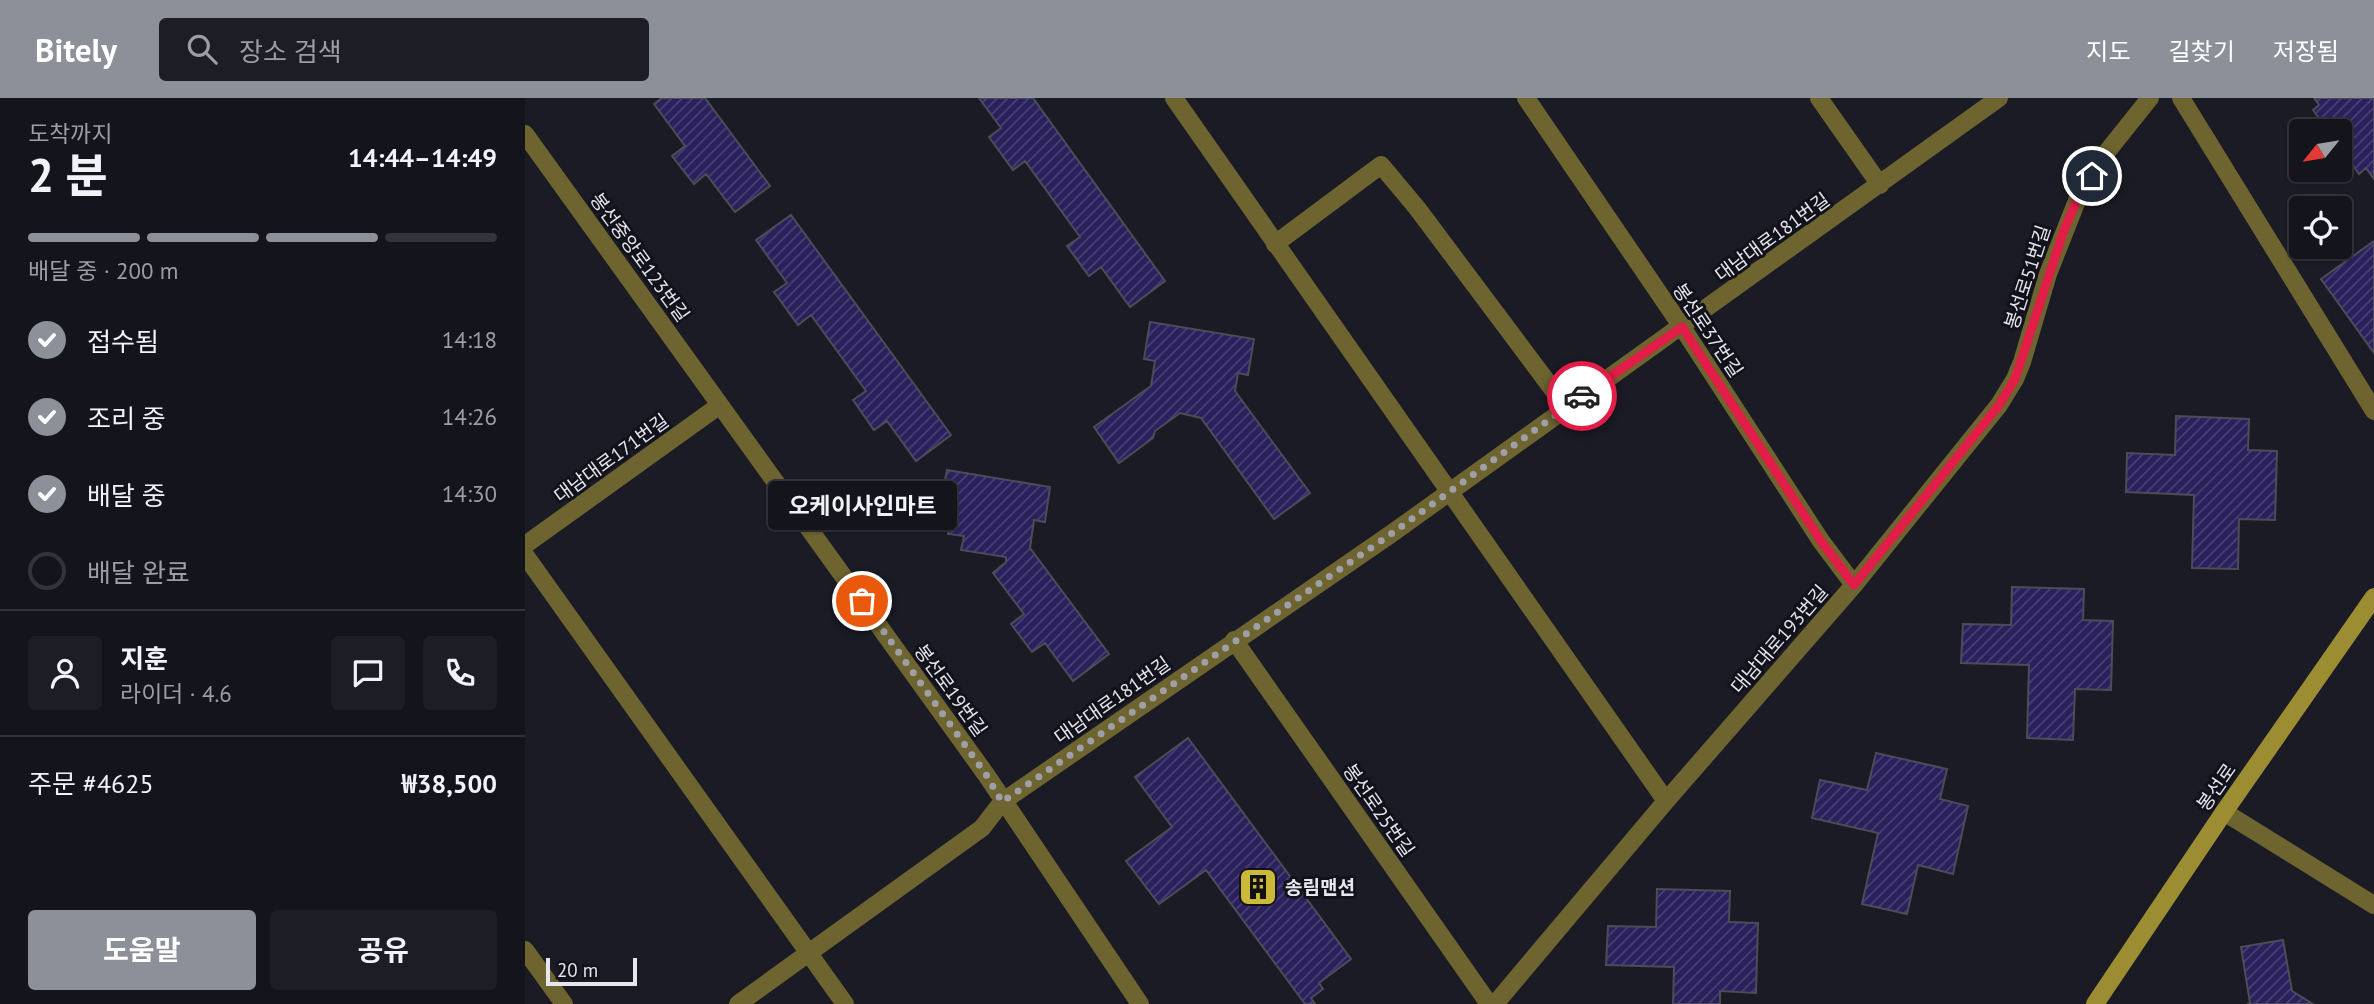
<!DOCTYPE html>
<html lang="ko">
<head>
<meta charset="utf-8">
<style>
	:root { --surface:#14141c; --page:#1d1d25; --text:#f1f3f6; --muted:#9d9ea3; --line:#33333b; --accent:#8c9099 }
	body { margin:0; font-family:"PT Sans","Noto Sans KR",sans-serif; background:var(--page); color:var(--text); height:100vh; display:flex; flex-direction:column; font-size:26px; white-space:nowrap }
	* { box-sizing:border-box; margin:0 }
	p { font-size:23px; color:var(--muted) }
	.icon { flex:none; width:38px; height:38px; fill:none; stroke:currentColor; stroke-width:2; stroke-linecap:round; stroke-linejoin:round }
	.map { position:relative; flex:1; overflow:hidden }
	.drawer { display:flex; flex-direction:column; background:var(--surface); width:525px }
	.drawer>* { flex:none }
	.needle { width:46px; rotate:240deg }
	.buttons { position:absolute; left:1764px; top:21px; display:grid; gap:14px }
	.buttons a { display:grid; place-items:center; width:63px; height:63px; border-radius:7px; background:var(--surface); box-shadow:0 2px 5px #0004,0 0 0 2px var(--line); font-size:35px }
	.scale { position:absolute; left:21px; bottom:18px; width:91px; box-sizing:border-box; padding-left:7px; border:4px solid #e6e6ee; border-top:0; font-size:19px; line-height:24px; white-space:nowrap; color:#e6e6ee; -webkit-text-stroke:5px #12121c; paint-order:stroke }
	.pin { position:absolute; display:grid; place-items:center; width:60px; height:60px; color:#fff; margin:-30px; border:4px solid #fff; border-radius:50%; box-shadow:0 2px 7px #0007 }
	.courier { position:absolute; display:grid; place-items:center; width:70px; height:70px; margin:-35px; border:5px solid #e11d48; border-radius:50%; background:#fff; color:#222; box-shadow:0 2px 9px #0007 }
	.bubble { position:absolute; height:49px; border-radius:7px; background:var(--surface); box-shadow:0 2px 5px #0004,0 0 0 2px var(--line); font-size:23px; font-weight:700; line-height:49px; text-align:center }
	.overview em { font-style:normal; font-weight:700 }
	.overview div { display:flex; flex-direction:column-reverse }
	.overview { display:flex; align-items:center; justify-content:space-between; height:119px; padding:0 28px }
	h1 { font-size:46px; font-weight:700; line-height:52px }
	.bar { display:grid; grid-template-columns:repeat(4,1fr); gap:10px 7px; align-content:center; height:84px; padding:0 28px }
	.bar i { height:9px; border-radius:5px; background:var(--line) }
	.bar .active { background:var(--accent) }
	.bar p { grid-column:span 4 }
	.line { display:flex; align-items:center; gap:18px; padding:0 28px; border-top:2px solid var(--line) }
	.line div { flex:1 }
	.round { display:grid; place-items:center; flex:none; width:74px; height:74px; border-radius:7px; background:var(--page) }
	ol { padding:0 28px; list-style:none }
	li { display:flex; align-items:center; gap:21px; height:77px }
	li p { margin-inline-start:auto }
	li .icon { padding:7px; border-radius:50%; background:var(--accent); color:#fff; stroke-width:4 }
	li:last-child { color:var(--muted) }
	li i { width:38px; height:38px; border:4px solid var(--line); border-radius:50% }
	.primary-button { display:flex; gap:14px; margin-top:auto; padding:14px 28px }
	.primary-button a { flex:1; height:80px; border-radius:7px; background:var(--accent); color:#fff; font-size:28px; font-weight:700; line-height:80px; text-align:center }
	.primary-button a+a { background:var(--page); color:var(--text) }
	header { display:flex; align-items:center; gap:42px; box-sizing:border-box; height:98px; padding:0 35px; background:var(--accent); color:#fff }
	header strong { font-size:33px }
	nav { display:flex; gap:38px; margin-inline-start:auto; font-size:24px }
	.search { width:490px; height:63px; background:var(--page); display:flex; align-items:center; gap:18px; box-sizing:border-box; padding:0 24px; border-radius:7px; color:var(--muted); font-size:26px }
	main { display:flex; flex:1; min-height:0 }
	.map>svg:first-child { display:block }
	.building { fill:url(#building-hatch); stroke:#4c4c59; stroke-width:2 }
	.lines { fill:none; stroke-linecap:round; stroke-linejoin:round }
	.service { stroke:#6d6430; stroke-width:18 }
	.minor { stroke:#6d6430; stroke-width:18 }
	.secondary { stroke:#9c8d33; stroke-width:18 }
	.done { stroke:#9f9fa8; stroke-width:7; stroke-dasharray:0 12.6 }
	.route { stroke:#e11d48; stroke-width:9 }
	.labels { text-anchor:middle; stroke-width:6; stroke-linejoin:round; paint-order:stroke }
	.street-label { font-size:19px; fill:#e6e6ee; stroke:#12121c }
	.poi-label { font-size:19px; font-weight:bold; fill:#e6e6ee; stroke:#12121c; text-anchor:start }
</style>
</head>
<body>
<header>
<strong>Bitely</strong>
<div class="search"><svg class="icon" aria-label="search" viewBox="0 0 24 24"><circle cx="10" cy="10" r="6"/><path d="M15 15l6 6"/></svg>장소 검색</div>
<nav><a>지도</a><a>길찾기</a><a>저장됨</a></nav>
</header>
<main>
<section class="drawer">
<div class="overview"><div><h1>2 분</h1><p>도착까지</p></div><em>14:44–14:49</em></div>
<div class="bar"><i class="active"></i><i class="active"></i><i class="active"></i><i></i><p>배달 중 · 200 m</p></div>
<ol>
<li><svg class="icon" aria-label="check" viewBox="0 0 24 24"><path d="M5 12l5 5 9-10"/></svg>접수됨<p>14:18</p></li>
<li><svg class="icon" aria-label="check" viewBox="0 0 24 24"><path d="M5 12l5 5 9-10"/></svg>조리 중<p>14:26</p></li>
<li><svg class="icon" aria-label="check" viewBox="0 0 24 24"><path d="M5 12l5 5 9-10"/></svg>배달 중<p>14:30</p></li>
<li><i></i>배달 완료</li>
</ol>
<div class="line" style="height:126px"><a class="round"><svg class="icon" aria-label="person" viewBox="0 0 24 24"><circle cx="12" cy="8" r="4"/><path d="M4 21q1-7 8-7t8 7"/></svg></a><div><b>지훈</b><p>라이더 · 4.6</p></div><a class="round"><svg class="icon" aria-label="chat" viewBox="0 0 24 24"><path d="M4 5h16v11H9l-5 4z"/></svg></a><a class="round"><svg class="icon" aria-label="phone" viewBox="0 0 24 24"><path d="M5 4h4l2 5-3 2q2 4 5 5l2-3 5 2v4C11 20 4 13 5 4z"/></svg></a></div>
<div class="line" style="height:91px"><div>주문 #4625</div><b>₩38,500</b></div>
<div class="primary-button"><a>도움말</a><a>공유</a></div>
</section>
<div class="map">
<svg width="1849" height="906" viewBox="0 0 1849 906">
	<defs>
		<pattern id="building-hatch" width="6" height="6" patternUnits="userSpaceOnUse" patternTransform="scale(1.75)"><rect width="6" height="6" fill="#2a215c"/><path d="M-1 1l2-2M0 6l6-6M5 7l2-2" fill="none" stroke="#494174"/></pattern>
	</defs>
	<rect width="100%" height="100%" fill="#1b1b26"/>
	<!-- building -->
	<path class="building" d="M137 0H180L245 88 210 114 181 76 169 86 147 58 160 48 129 6Z
		M454 0H508L640 183 605 209 576 169 564 178 542 148 555 139 500 63 488 72 464 39 476 30Z
		M1789 0H1849V81L1841 70 1834 76 1815 49V33H1803L1788 12 1794 7Z
		M266 117 426 337 391 363 362 323 349 332 328 302 341 293 286 217 273 227 249 194 262 185 231 142Z
		M1849 143V255L1796 181Z
		M625 224 729 241 723 277 713 275 710 293 785 395 749 421 676 320 655 315 630 333 628 340 594 365 569 329 626 288 630 263 619 261Z
		M1651 318 1724 321 1723 352 1752 353 1750 422 1714 421 1713 471 1667 470 1669 397 1601 394 1602 355 1650 357Z
		M422 372 525 389 520 424 509 422 505 450 584 556 548 583 520 545 507 554 486 526 499 516 468 475 481 464V459L436 452 439 438 423 436 427 410 415 408Z
		M1487 489 1559 491 1558 522 1588 523 1586 592 1550 591 1548 642 1502 640 1504 567 1436 565 1438 526 1486 527Z
		M663 640 826 861 794 885 798 891 786 900 790 906H780L681 772 634 806 601 763 647 729 610 679Z
		M1351 655 1422 671 1415 701 1443 708 1428 776 1393 767 1382 816 1337 806 1353 735 1287 720 1295 682 1342 692Z
		M1132 791 1205 793 1204 824 1233 825 1231 895 1195 893V906H1148L1149 869 1081 867 1083 828 1131 829Z
		M1758 842 1767 893 1788 906H1722L1725 905 1716 849Z"/>
	<g class="lines">
		<!-- service -->
		<path class="service" d="M750 146 856 67 892 110 1041 309"/>
		<!-- minor -->
		<path class="minor" d="M649 0 1141 703
			M1001 0 1157 229 1296 443 1329 487
			M1294 0 1355 87
			M1656 0 1849 313
			M0 36 462 678 615 906
			M0 447 195 307
			M0 457 320 906
			M709 542 964 906
			M1699 714 1849 807
			M0 852 39 906
			M213 906 457 730 477 704 866 436 1474 0
			M970 906 1141 703 1329 487 1474 307 1490 281 1497 264 1523 176 1553 100 1581 55 1625 0"/>
		<!-- secondary -->
		<path class="secondary" d="M1570 906 1699 714 1849 499"/>
	</g>
	<g class="lines">
		<!-- done -->
		<path class="done" d="M337 503 462 678 477 704 866 436 1057 298"/>
		<!-- route -->
		<path class="route" d="M1057 298 1157 229 1296 443 1329 487 1474 307 1490 281 1539 132 1553 100 1567 78"/>
	</g>
	<!-- icons -->
	<defs>
		<symbol id="building-square" viewBox="-11 -11 22 22"><rect x="-9" y="-9" width="18" height="18" rx="4" fill="#cdb938" stroke="#12121c"/><path d="M-4-6H4V6H1V3H-1V6H-4ZM-2.5-4.3h1.7v1.8h-1.7ZM.8-4.3h1.7v1.8H.8ZM-2.5-1h1.7V.8h-1.7ZM.8-1h1.7V.8H.8Z" fill="#111"/></symbol>
	</defs>
	<g fill-rule="evenodd">
		<use href="#building-square" x="711" y="767" width="44" height="44"/>
	</g>
	<g class="labels">
		<!-- street labels -->
		<g class="street-label">
			<text transform="translate(1247 139) rotate(-36)" y="7">대남대로181번길</text>
			<text transform="translate(115 159) rotate(54)" y="7">봉선중앙로123번길</text>
			<text transform="translate(1502 179) rotate(-72)" y="7">봉선로51번길</text>
			<text transform="translate(1183 232) rotate(56)" y="7">봉선로37번길</text>
			<text transform="translate(86 360) rotate(-36)" y="7">대남대로171번길</text>
			<text transform="translate(1254 541) rotate(-49)" y="7">대남대로193번길</text>
			<text transform="translate(426 592) rotate(54)" y="7">봉선로19번길</text>
			<text transform="translate(587 602) rotate(-35)" y="7">대남대로181번길</text>
			<text transform="translate(1691 689) rotate(-55)" y="7">봉선로</text>
			<text transform="translate(854 712) rotate(55)" y="7">봉선로25번길</text>
		</g>
		<!-- poi labels -->
		<g class="poi-label">
			<text x="760" y="796">송림맨션</text>
		</g>
	</g>
</svg>
<div class="buttons">
<a><svg class="needle" viewBox="-14 -14 28 28"><path d="M0-13l5 13h-10z" fill="#e53935"/><path d="M0 13l5-13h-10z" fill="#9d9ea3"/></svg></a>
<a><svg class="icon" aria-label="locate" viewBox="0 0 24 24"><circle cx="12" cy="12" r="6"/><path d="M12 2v4M12 18v4M2 12h4M18 12h4"/></svg></a>
</div>
<div class="scale">20 m</div>
<div class="pin" style="left:337px;top:503px;background:#ea580c"><svg class="icon" aria-label="bag" viewBox="0 0 24 24"><path d="M5 8h14l-1 12H6zM9 8a3 3 0 0 1 6 0"/></svg></div>
<div class="pin" style="left:1567px;top:78px;background:#1f2937"><svg class="icon" aria-label="home" viewBox="0 0 24 24"><path d="M3 11l9-7 9 7M6 9v11h12V9"/></svg></div>
<div class="courier" style="left:1057px;top:298px"><svg class="icon" aria-label="car" viewBox="0 0 24 24"><path d="M5 17H2v-5l4-1 3-4h7l3 4 3 1v5h-3M9 17h6M6 11h13"/><circle cx="7" cy="17" r="2"/><circle cx="17" cy="17" r="2"/></svg></div>
<div class="bubble" style="left:243px;top:383px;width:189px">오케이사인마트</div>
</div>
</main>
</body>
</html>
